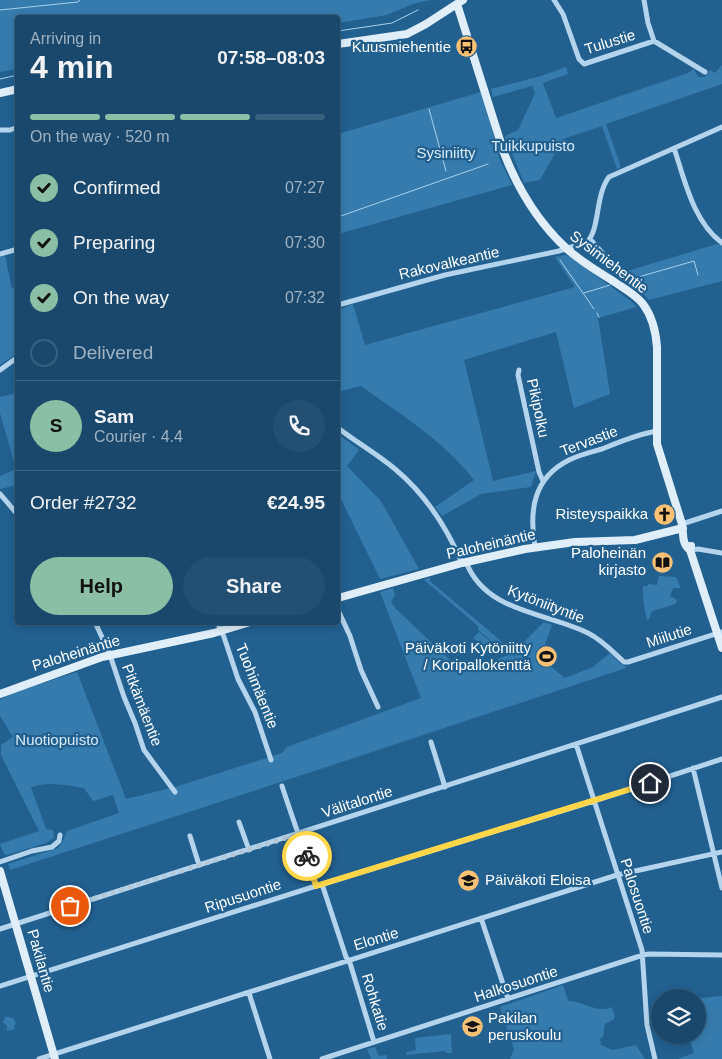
<!DOCTYPE html>
<html lang="en">
<head>
<meta charset="utf-8">
<style>
	:root { --surface:#1a486c; --page:#234f72; --text:#f1f3f6; --muted:#9fb2c2; --line:#38607f; --accent:#8abfa5 }
	body { margin:0; font-family:Helvetica,sans-serif; background:var(--page); color:var(--text); height:100vh; display:flex; flex-direction:column; font-size:19px; white-space:nowrap }
	* { box-sizing:border-box; margin:0 }
	p { font-size:16px; color:var(--muted) }
	.icon { flex:none; width:28px; height:28px; fill:none; stroke:currentColor; stroke-width:2; stroke-linecap:round; stroke-linejoin:round }
	.map { position:relative; flex:1; overflow:hidden }
	.sheet { position:absolute; left:15px; top:15px; width:325px; height:610px; display:flex; flex-direction:column; background:var(--surface); border-radius:5px; box-shadow:0 2px 8px #0003,0 0 0 1px var(--line) }
	.sheet>* { flex:none }
	.tools { position:absolute; left:651px; top:989px; display:grid; gap:10px }
	.tools a { display:grid; place-items:center; width:55px; height:55px; border-radius:50%; background:var(--surface); box-shadow:0 2px 8px #0003,0 0 0 1px var(--line); font-size:25px }
	.pin { position:absolute; display:grid; place-items:center; width:42px; height:42px; color:#fff; margin:-21px; border:2px solid #fff; border-radius:50%; box-shadow:0 1px 5px #0007 }
	.courier { position:absolute; display:grid; place-items:center; width:50px; height:50px; margin:-25px; border:4px solid #ffd54a; border-radius:50%; background:#fff; color:#222; box-shadow:0 1px 6px #0007 }
	.summary em { font-style:normal; font-weight:700 }
	.summary div { display:flex; flex-direction:column-reverse }
	.summary { display:flex; align-items:center; justify-content:space-between; height:85px; padding:0 15px }
	h1 { font-size:32px; font-weight:700; line-height:38px }
	.bar { display:grid; grid-template-columns:repeat(4,1fr); gap:8px 5px; align-content:center; height:60px; padding:0 15px }
	.bar i { height:6px; border-radius:4px; background:var(--line) }
	.bar .active { background:var(--accent) }
	.bar p { grid-column:span 4 }
	.line { display:flex; align-items:center; gap:12px; padding:0 15px; border-top:1px solid var(--line) }
	.line div { flex:1 }
	.round { display:grid; place-items:center; flex:none; width:52px; height:52px; border-radius:26px; background:var(--page) }
	ol { padding:0 15px; list-style:none }
	li { display:flex; align-items:center; gap:15px; height:55px }
	li p { margin-inline-start:auto }
	li .icon { padding:5px; border-radius:50%; background:var(--accent); color:#111; stroke-width:4 }
	li:last-child { color:var(--muted) }
	li i { width:28px; height:28px; border:2px solid var(--line); border-radius:50% }
	.primary-button { display:flex; gap:10px; margin-top:auto; padding:10px 15px }
	.primary-button a { flex:1; height:58px; border-radius:30px; background:var(--accent); color:#111; font-size:20px; font-weight:700; line-height:58px; text-align:center }
	.primary-button a+a { background:var(--page); color:var(--text) }
	.map>svg:first-child { display:block }
	.green { fill:#367bad }
	.lines { fill:none; stroke-linecap:round; stroke-linejoin:round }
	.stream { stroke:#a7d1ed; stroke-width:1 }
	.street { stroke:#b3d4ec; stroke-width:5 }
	.secondary { stroke:#dfeef9; stroke-width:8 }
	.done { stroke:#b2c7d8; stroke-width:5; stroke-dasharray:0 9 }
	.route { stroke:#ffd54a; stroke-width:6 }
	.labels { text-anchor:middle; stroke-width:4.5; stroke-linejoin:round; paint-order:stroke }
	.street-label { font-size:15px; fill:#fff; stroke:#226090 }
	.poi-label { font-size:15px; fill:#fff; stroke:#226090; text-anchor:end }
	.park-label { font-size:15px; fill:#d8ebf9; stroke:#226090 }
</style>
</head>
<body>
<div class="map">
<svg width="722" height="1059" viewBox="0 0 722 1059">
	<rect width="100%" height="100%" fill="#226090"/>
	<!-- green -->
	<path class="green" d="M0 0H430L413 4 387 15 338 23V18H18L17 69 0 72Z
		M722 65V84L606 124 621 167 617 169 602 126 563 139 540 180 524 183 505 136 518 130 535 93 532 86 493 97 491 89 541 76 566 67 568 74 543 83 556 118 688 73 694 69 698 77H705L710 70 715 73Z
		M481 92 491 125 499 158 512 185 338 234V134Z
		M717 244 722 246V281L649 300 624 272Z
		M565 255 569 256 632 302 637 307 598 318 610 394 574 408 556 332 464 360 493 481 536 471 531 487 481 494 442 516 435 507 474 480C444 441 400 414 361 386L338 392V310L353 304 365 345 575 287 555 257Z
		M5 256 12 288 17 286 18 353 0 365V257Z
		M17 393V485L0 489V476L16 469 0 413V397Z
		M338 434 359 450 347 466 381 501 419 569 380 579 338 493Z
		M659 576 676 577 681 588H673L670 596 677 600 676 604 652 611 649 619 647 620C645 611 642 595 643 586H648V584L657 585Z
		M430 577V581L514 652 544 622 552 625 540 658 565 678 593 667 610 653 621 664 626 666V668L278 783 10 870 8 864 58 848 62 843 67 831 119 813 113 795 93 801 84 788C66 785 48 781 31 787L46 829 53 830 54 838 46 843 7 855 4 854 0 844 39 831 1 755V745L13 737 0 716V700L12 693 77 672 126 799 175 787 282 753 287 747 421 698 380 592 393 588 395 595 391 602 396 609 450 660 455 663 473 669 508 655 478 630V626L424 580Z
		M479 632 491 642 485 648 473 638Z
		M563 985 568 1001C583 1001 597 1014 612 1007L615 1017 613 1020 605 1024 603 1037 600 1039 601 1045 613 1050 636 1045 645 1059H510L514 1049 500 1007Z
		M722 996V1059H678L694 1053 690 1041 692 1039 691 1035H698V998Z
		M5 1017C10 1016 14 1018 16 1023L14 1026 15 1029 7 1031V1026L3 1022Z
		M451 1034 452 1053H446L445 1051 406 1055 407 1052 416 1050 415 1038Z
		M375 1047 379 1056 386 1055 387 1059H371L367 1049Z"/>
	<g class="lines">
		<!-- stream -->
		<path class="stream" d="M0 10 78 2 80 0
			M338 31 392 23 418 10
			M0 79 18 75
			M429 109 446 171
			M338 217 488 164
			M560 260 594 309
			M628 280 694 261 698 275
			M584 293 610 285
			M597 313 599 317"/>
		<!-- street -->
		<path class="street" d="M554 0 563 14 579 59 584 64 654 41
			M644 0 648 23 654 41 705 72
			M0 130H10L18 127
			M674 148C685 181 693 221 722 243
			M590 239 619 272
			M0 254 18 249
			M338 305 445 275 559 251 587 242C600 230 595 195 609 177L722 127
			M0 370 18 357
			M519 370 518 375 539 472 543 481
			M338 428C356 442 377 454 395 469 425 494 447 528 462 563
			M0 494 18 515
			M682 524 722 511
			M535 547C529 511 533 478 569 460 579 455 591 452 602 449 619 442 638 434 657 431
			M690 550 698 549 722 553
			M466 562C486 613 546 612 588 633 602 640 612 651 624 662H628L722 632
			M338 610 350 636 361 670 378 707
			M95 622 110 655 124 697 135 723 144 750 175 792
			M217 622 224 637 238 679 255 712 271 760
			M431 742 445 787
			M576 744 642 950 647 1025 655 1059
			M693 768 722 888
			M282 786C293 820 305 852 316 886
			M239 822 249 850
			M190 836 199 865
			M0 862 32 851 52 847 59 841 60 835
			M322 884 346 957 350 963 374 1042
			M481 918 508 999
			M0 929 722 697
			M0 986 316 886 594 801 722 759
			M249 993 270 1059
			M39 1059 617 875 722 852
			M322 1059 643 955 649 954 722 955"/>
		<!-- secondary -->
		<path class="secondary" d="M457 4 504 153C518 189 538 222 566 248 581 262 599 272 616 283 625 289 636 295 643 304 652 316 656 333 657 347V444L682 524C684 534 681 543 690 550
			M338 44 407 34 426 24 463 0
			M0 93 18 89
			M691 546 690 550 722 648
			M338 598 462 563 525 549 575 542 635 540 683 528
			M0 694 102 657 214 633 250 622
			M0 871 55 1059"/>
	</g>
	<g class="lines">
		<!-- done -->
		<path class="done" d="M70 906 299 834 307 856"/>
		<!-- route -->
		<path class="route" d="M307 856 316 886 650 783"/>
	</g>
	<!-- icons -->
	<defs>
		<symbol id="bus-disc" viewBox="-11 -11 22 22"><circle r="9.5" fill="#f8c175" stroke="#226090"/><path d="M-5-6H5V4H4V6H2V4H-2V6H-4V4H-5ZM-3.5-4V0h7V-4ZM-3.5 1.2v1.5H-2V1.2ZM2 1.2v1.5H3.5V1.2Z" fill="#111"/></symbol>
		<symbol id="church-disc" viewBox="-11 -11 22 22"><circle r="9.5" fill="#f8c175" stroke="#226090"/><path d="M-1.2-6h2.4v3.5h3.3v2.4h-3.3V6h-2.4V-.1h-3.3v-2.4h3.3Z" fill="#111"/></symbol>
		<symbol id="library-disc" viewBox="-11 -11 22 22"><circle r="9.5" fill="#f8c175" stroke="#226090"/><path d="M-6-4Q-3-5.5-.7-3.5V5Q-3 3-6 4ZM6-4Q3-5.5 .7-3.5V5Q3 3 6 4Z" fill="#111"/></symbol>
		<symbol id="stadium-disc" viewBox="-11 -11 22 22"><circle r="9.5" fill="#f8c175" stroke="#226090"/><path d="M0-5a6.5 5 0 1 0 0 10a6.5 5 0 1 0 0-10ZM-3.5-1.8h7v3.6h-7Z" fill="#111"/></symbol>
		<symbol id="school-disc" viewBox="-11 -11 22 22"><circle r="9.5" fill="#f8c175" stroke="#226090"/><path d="M0-5L7-2L0 1L-7-2ZM-4 1L0 2.5L4 1V4Q0 6-4 4Z" fill="#111"/></symbol>
	</defs>
	<g fill-rule="evenodd">
		<use href="#bus-disc" x="454" y="34" width="25" height="25"/>
		<use href="#church-disc" x="652" y="502" width="25" height="25"/>
		<use href="#library-disc" x="650" y="550" width="25" height="25"/>
		<use href="#stadium-disc" x="534" y="644" width="25" height="25"/>
		<use href="#school-disc" x="456" y="868" width="25" height="25"/>
		<use href="#school-disc" x="460" y="1014" width="25" height="25"/>
	</g>
	<g class="labels">
		<!-- street labels -->
		<g class="street-label">
			<text transform="translate(610 42) rotate(-17)" y="5">Tulustie</text>
			<text transform="translate(609 262) rotate(37)" y="5">Sysimiehentie</text>
			<text transform="translate(449 263) rotate(-13)" y="5">Rakovalkeantie</text>
			<text transform="translate(538 408) rotate(78)" y="5">Pikipolku</text>
			<text transform="translate(589 441) rotate(-21)" y="5">Tervastie</text>
			<text transform="translate(491 544) rotate(-13)" y="5">Paloheinäntie</text>
			<text transform="translate(546 604) rotate(21)" y="5">Kytöniityntie</text>
			<text transform="translate(669 636) rotate(-18)" y="5">Miilutie</text>
			<text transform="translate(76 653) rotate(-17)" y="5">Paloheinäntie</text>
			<text transform="translate(257 686) rotate(68)" y="5">Tuohimäentie</text>
			<text transform="translate(142 705) rotate(69)" y="5">Pitkämäentie</text>
			<text transform="translate(357 802) rotate(-18)" y="5">Välitalontie</text>
			<text transform="translate(243 896) rotate(-18)" y="5">Ripusuontie</text>
			<text transform="translate(637 896) rotate(72)" y="5">Palosuontie</text>
			<text transform="translate(376 939) rotate(-17)" y="5">Elontie</text>
			<text transform="translate(41 961) rotate(74)" y="5">Pakilantie</text>
			<text transform="translate(516 984) rotate(-18)" y="5">Halkosuontie</text>
			<text transform="translate(375 1002) rotate(73)" y="5">Rohkatie</text>
		</g>
		<!-- poi labels -->
		<g class="poi-label">
			<text x="451" y="52">Kuusmiehentie</text>
			<text x="648" y="519">Risteyspaikka</text>
			<text x="646" y="558">Paloheinän<tspan x="646" dy="17">kirjasto</tspan></text>
			<text x="531" y="653">Päiväkoti Kytöniitty<tspan x="531" dy="17">/ Koripallokenttä</tspan></text>
			<text x="485" y="885" text-anchor="start">Päiväkoti Eloisa</text>
			<text x="488" y="1023" text-anchor="start">Pakilan<tspan x="488" dy="17">peruskoulu</tspan></text>
		</g>
		<!-- park labels -->
		<g class="park-label">
			<text x="533" y="151">Tuikkupuisto</text>
			<text x="446" y="158">Sysiniitty</text>
			<text x="57" y="745">Nuotiopuisto</text>
		</g>
	</g>
</svg>
<div class="tools">
<a><svg class="icon" aria-label="layers" viewBox="0 0 24 24"><path d="M12 4l9 5-9 5-9-5zM3 14l9 5 9-5"/></svg></a>
</div>
<div class="pin" style="left:70px;top:906px;background:#ea580c"><svg class="icon" aria-label="bag" viewBox="0 0 24 24"><path d="M5 8h14l-1 12H6zM9 8a3 3 0 0 1 6 0"/></svg></div>
<div class="pin" style="left:650px;top:783px;background:#1f2937"><svg class="icon" aria-label="home" viewBox="0 0 24 24"><path d="M3 11l9-7 9 7M6 9v11h12V9"/></svg></div>
<div class="courier" style="left:307px;top:856px"><svg class="icon" aria-label="bike" viewBox="0 0 24 24"><circle cx="6" cy="16" r="4"/><circle cx="18" cy="16" r="4"/><path d="M6 16l4-8h5l3 8M10 8l3 8H6M13 5h3"/></svg></div>
<section class="sheet">
<div class="summary"><div><h1>4 min</h1><p>Arriving in</p></div><em>07:58–08:03</em></div>
<div class="bar"><i class="active"></i><i class="active"></i><i class="active"></i><i></i><p>On the way · 520 m</p></div>
<ol>
<li><svg class="icon" aria-label="check" viewBox="0 0 24 24"><path d="M5 12l5 5 9-10"/></svg>Confirmed<p>07:27</p></li>
<li><svg class="icon" aria-label="check" viewBox="0 0 24 24"><path d="M5 12l5 5 9-10"/></svg>Preparing<p>07:30</p></li>
<li><svg class="icon" aria-label="check" viewBox="0 0 24 24"><path d="M5 12l5 5 9-10"/></svg>On the way<p>07:32</p></li>
<li><i></i>Delivered</li>
</ol>
<div class="line" style="height:90px"><b class="round" style="background:var(--accent);color:#111">S</b><div><b>Sam</b><p>Courier · 4.4</p></div><a class="round"><svg class="icon" aria-label="phone" viewBox="0 0 24 24"><path d="M5 4h4l2 5-3 2q2 4 5 5l2-3 5 2v4C11 20 4 13 5 4z"/></svg></a></div>
<div class="line" style="height:65px"><div>Order #2732</div><b>€24.95</b></div>
<div class="primary-button"><a>Help</a><a>Share</a></div>
</section>
</div>
</body>
</html>
